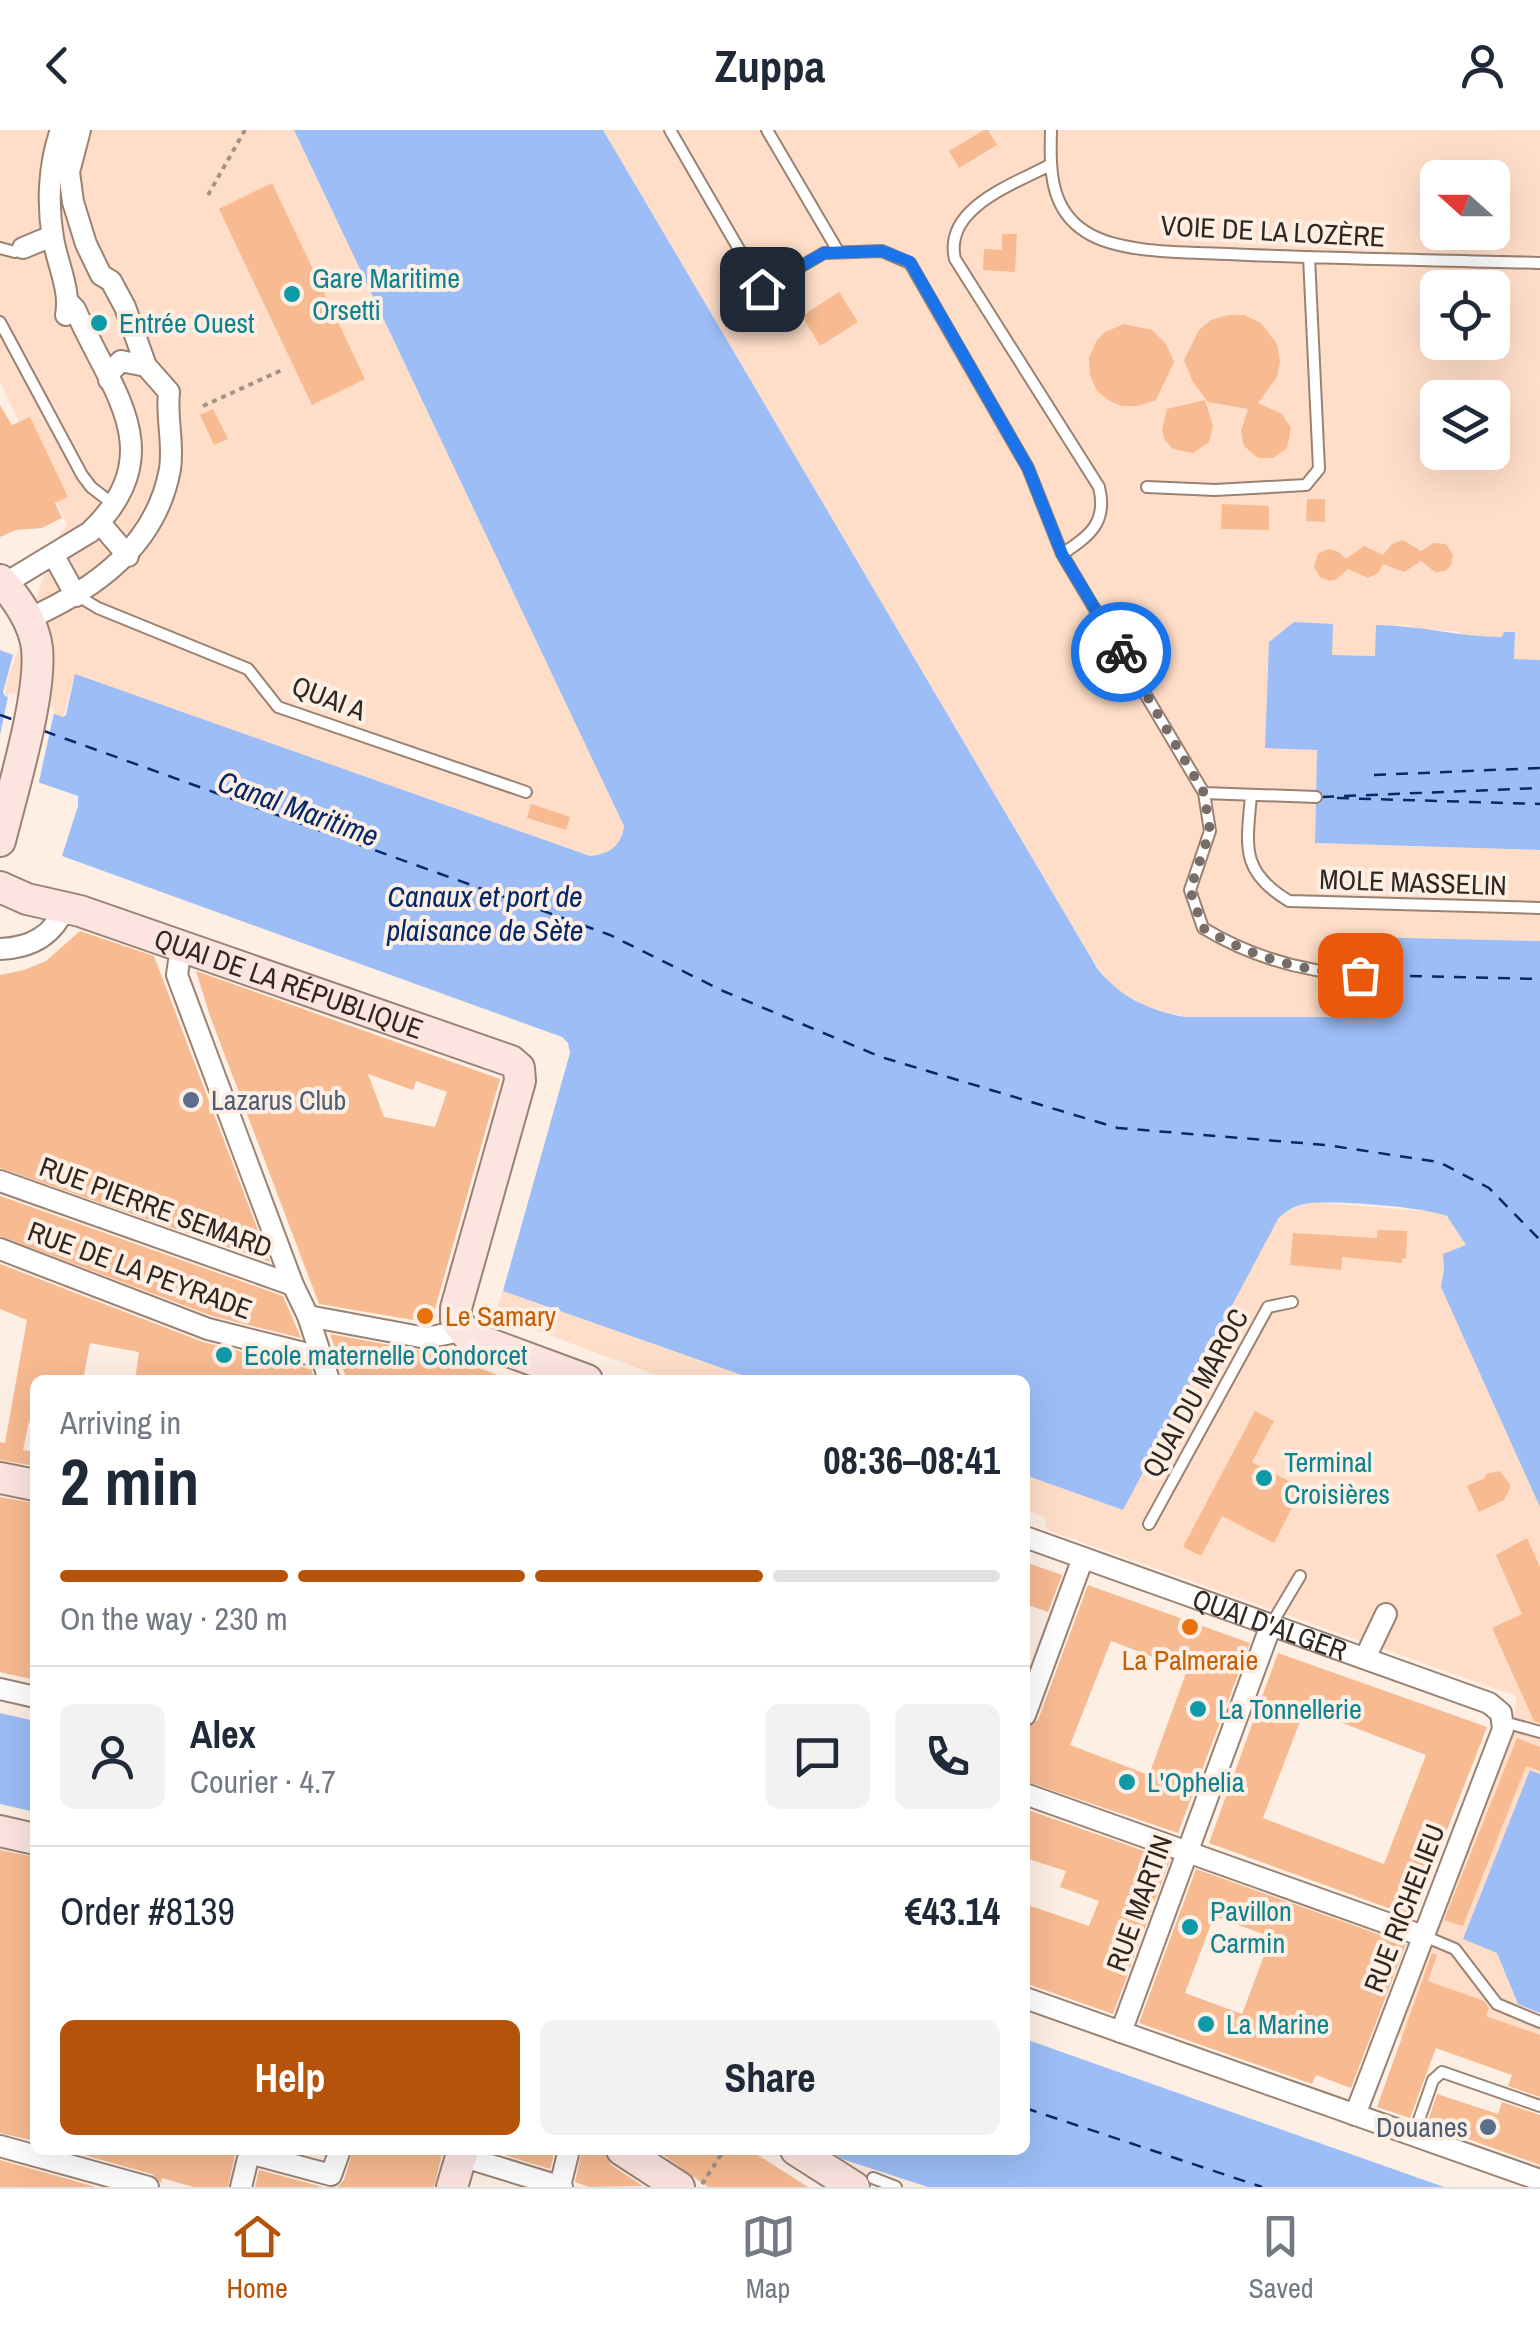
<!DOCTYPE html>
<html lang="en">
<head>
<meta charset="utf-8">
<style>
	:root { --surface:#fff; --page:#f2f2f3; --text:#1f2937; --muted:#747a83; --line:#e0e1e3; --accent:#b45309 }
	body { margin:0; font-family:"Archivo Narrow",sans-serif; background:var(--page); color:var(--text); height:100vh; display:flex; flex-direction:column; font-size:38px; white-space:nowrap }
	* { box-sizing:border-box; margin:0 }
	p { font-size:32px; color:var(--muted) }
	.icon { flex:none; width:55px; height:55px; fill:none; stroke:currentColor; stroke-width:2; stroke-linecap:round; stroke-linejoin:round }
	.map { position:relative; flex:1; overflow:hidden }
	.panel { position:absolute; left:30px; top:1245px; width:1000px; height:780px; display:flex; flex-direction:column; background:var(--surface); border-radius:15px; box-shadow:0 10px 40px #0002 }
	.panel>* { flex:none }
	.needle { width:65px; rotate:291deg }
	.buttons { position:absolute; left:1420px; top:30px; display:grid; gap:20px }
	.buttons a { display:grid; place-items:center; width:90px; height:90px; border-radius:15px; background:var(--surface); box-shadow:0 10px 40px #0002; font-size:50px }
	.pin { position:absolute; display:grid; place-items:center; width:85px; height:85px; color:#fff; margin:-42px; border-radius:20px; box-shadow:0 5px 15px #0006 }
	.courier { position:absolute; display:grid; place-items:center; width:100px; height:100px; margin:-50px; border:8px solid #1a73e8; border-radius:50%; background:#fff; color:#222; box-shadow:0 2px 12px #0007 }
	.overview em { font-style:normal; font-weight:800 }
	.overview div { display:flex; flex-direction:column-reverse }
	.overview { display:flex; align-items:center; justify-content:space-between; height:170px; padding:0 30px }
	h1 { font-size:65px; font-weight:800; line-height:75px }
	.bar { display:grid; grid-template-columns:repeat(4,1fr); gap:15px 10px; align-content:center; height:120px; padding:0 30px }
	.bar i { height:12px; border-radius:8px; background:var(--line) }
	.bar .on { background:var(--accent) }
	.bar p { grid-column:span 4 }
	.line { display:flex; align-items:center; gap:25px; padding:0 30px; border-top:2px solid var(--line) }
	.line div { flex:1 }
	.round { display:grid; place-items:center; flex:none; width:105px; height:105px; border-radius:15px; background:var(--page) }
	.button { display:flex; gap:20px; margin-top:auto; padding:20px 30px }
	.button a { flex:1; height:115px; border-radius:15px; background:var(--accent); color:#fff; font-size:40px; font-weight:800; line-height:115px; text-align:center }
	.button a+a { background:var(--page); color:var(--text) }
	header { display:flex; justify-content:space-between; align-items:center; height:130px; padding:0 30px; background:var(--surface); font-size:45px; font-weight:800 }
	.dock { display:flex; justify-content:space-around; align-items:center; height:140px; border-top:2px solid var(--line); background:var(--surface); font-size:28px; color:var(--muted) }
	.dock a { display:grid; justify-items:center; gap:5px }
	.dock .on { color:var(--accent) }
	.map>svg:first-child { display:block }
	.built { fill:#ffdec9; fill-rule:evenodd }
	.water { fill:#9cbdf6 }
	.pier { fill:#feefe5 }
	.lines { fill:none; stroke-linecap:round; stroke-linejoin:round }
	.ferry { stroke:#052868; stroke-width:2.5; stroke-dasharray:12 10; stroke-linecap:butt }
	.building { fill:#f7ba91; fill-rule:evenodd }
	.lane-casing { stroke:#9a8273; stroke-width:14 }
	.street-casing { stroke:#9a8273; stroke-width:24 }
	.secondary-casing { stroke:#9a8273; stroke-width:34 }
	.path { stroke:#9f938b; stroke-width:4; stroke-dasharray:5 5; stroke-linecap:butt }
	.lane { stroke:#fff; stroke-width:10 }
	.street { stroke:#fff; stroke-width:20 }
	.secondary { stroke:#fce5e1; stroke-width:30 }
	.done { stroke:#786d66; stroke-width:10; stroke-dasharray:0 18 }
	.route { stroke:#1a73e8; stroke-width:12 }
	.culture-dot { fill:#0f9aa8; stroke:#feefe5; stroke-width:4 }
	.service-dot { fill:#5c6f8a; stroke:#feefe5; stroke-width:4 }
	.food-dot { fill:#e8710a; stroke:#feefe5; stroke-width:4 }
	.labels { text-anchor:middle; stroke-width:8; stroke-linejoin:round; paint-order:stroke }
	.street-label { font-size:28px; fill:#302721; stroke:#feefe5 }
	.culture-label { font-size:28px; fill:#0d838f; stroke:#feefe5; text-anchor:start }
	.service-label { font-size:28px; fill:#4e5e75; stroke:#feefe5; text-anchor:start }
	.food-label { font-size:28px; fill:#c56008; stroke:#feefe5; text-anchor:start }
	.water-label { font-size:30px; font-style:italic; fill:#052868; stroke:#feefe5 }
</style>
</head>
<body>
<header><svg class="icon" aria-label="back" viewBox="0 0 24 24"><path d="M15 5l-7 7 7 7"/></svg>Zuppa<svg class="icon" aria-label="person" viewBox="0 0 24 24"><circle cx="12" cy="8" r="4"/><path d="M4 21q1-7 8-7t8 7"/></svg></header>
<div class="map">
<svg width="1540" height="2057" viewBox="0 0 1540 2057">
	<rect width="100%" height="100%" fill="#feefe5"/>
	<!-- built -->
	<path class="built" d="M0 0H294L624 696 618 715 603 725 590 726 75 545 63 587 5 566 7 550 58 407 67 394 0 252Z
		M603 0H1540V530L1514 529 1515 503 1503 507 1466 506 1456 501 1419 500 1410 495H1376V526L1331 525 1265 617 1317 620 1315 713 1540 720V811L1361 807 1358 887H1186L1140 875 1110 854 1092 829ZM1438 48H1492V102H1438ZM1438 158H1492V212H1438ZM1438 268H1492V322H1438Z
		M1311 1072 1438 1082 1453 1091 1466 1115 1444 1137 1441 1148 1540 1377V1644L1531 1640 1497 1823 1518 1874 1540 1883V1955L1396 1904 1513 1605 1516 1566 1047 1400 1044 1387 1025 1380V1345L1123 1380 1271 1097 1287 1081Z
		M503 1161 755 1250H670L494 1185Z"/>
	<!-- water -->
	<path class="water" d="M294 0H603L1097 838C1121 868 1148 880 1185 887H1357L1361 807 1540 811V1377L1441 1157 1444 1137 1443 1124 1466 1115 1447 1086C1425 1077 1329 1069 1305 1074 1294 1076 1286 1081 1278 1089L1123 1380 1025 1345V1250H756L503 1161 570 923 568 913 562 907 62 726 78 676V666L0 639V520L13 525 3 562 5 566 63 587 66 585 75 544 590 726C610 724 621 716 624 696Z
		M1294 492 1333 494 1332 525 1375 526 1376 495C1419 495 1458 507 1502 507L1504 502H1515L1514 529 1540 530V720L1315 713 1317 620 1265 618 1269 512Z
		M0 1583 35 1591V1682L0 1674Z
		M1530 1640 1540 1644V1883L1518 1874 1497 1823 1463 1809Z
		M1025 1909 1444 2057H928L842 2029 829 2020H1025Z"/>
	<!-- pier -->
	<path class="pier" d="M9 562 55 578 38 656 0 644V605Z"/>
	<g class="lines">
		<!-- ferry -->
		<path class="ferry" d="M0 585 17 591
			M44 601 610 805 723 861 881 927 1118 998 1326 1015 1439 1032 1489 1058 1540 1110
			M1374 645 1540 638
			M1322 667 1540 658
			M1337 668 1540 674
			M1366 845 1540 849
			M1025 1978 1262 2057"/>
	</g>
	<!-- building -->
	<path class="building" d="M984 0H988L997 15 959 38 949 21Z
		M272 53 365 249 312 275 219 79Z
		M1002 104H1017L1015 142 983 140 984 119 1002 120Z
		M839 162 858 192 820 216 802 186Z
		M1229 185H1244L1261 193 1277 214 1280 232 1277 247 1258 273 1282 284 1291 298 1287 318 1273 328H1258L1244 316 1241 301 1248 279 1208 272 1193 252 1184 230 1199 200 1211 190Z
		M1124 194 1152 200 1166 214 1174 232 1156 270 1138 276H1121L1108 270 1097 261 1090 245 1089 228 1097 210 1105 202Z
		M1205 270 1213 296 1209 312 1193 323 1173 319 1165 310 1162 300 1167 279Z
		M0 275 12 295 30 287 68 367 55 373 62 388 42 398 16 400 0 407Z
		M213 279 228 309 214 315 200 285Z
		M1307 369H1325V392L1306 391Z
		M1222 374 1269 376V400L1221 399Z
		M1403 410 1421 421 1433 413 1446 414 1453 425 1451 435 1445 441 1435 442 1421 431 1404 442 1383 434 1378 443 1368 448 1348 439 1337 449 1330 451 1320 447 1314 437 1318 424 1328 419 1339 422 1346 429 1364 416 1383 425 1392 414Z
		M531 674 570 687 566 700 527 688Z
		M80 801 154 826 270 1132 0 1038V845L24 840 46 831Z
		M196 841 500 949 431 1193 319 1174 210 886ZM368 944 413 960 416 951 447 962 435 997 384 987Z
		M0 1066 283 1166 301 1208 212 1186 0 1106Z
		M1377 1100 1407 1101 1406 1129 1402 1128V1133L1342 1127 1341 1140 1290 1135 1293 1103 1377 1108Z
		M0 1134 203 1212 311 1239 315 1250H135L139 1222 90 1213 83 1250H35V1292L29 1291 23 1320 35 1322V1336L0 1330V1312L5 1313 27 1190 0 1179Z
		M330 1204 450 1226 510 1250H347Z
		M1255 1281 1274 1291 1252 1332 1302 1358 1274 1413 1222 1386 1201 1426 1183 1417Z
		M1500 1341 1511 1356 1504 1370 1479 1382 1467 1356 1485 1348 1486 1344Z
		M0 1367 35 1373V1550L0 1542Z
		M1527 1408 1540 1437V1593L1534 1591 1492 1498 1522 1484 1496 1425Z
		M1025 1432 1062 1445 1048 1482 1025 1474Z
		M1088 1455 1250 1513 1178 1703 1025 1651V1598L1038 1590ZM1111 1511 1187 1540 1149 1645 1070 1615Z
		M1278 1523 1487 1597 1413 1787 1209 1713ZM1307 1573 1334 1583 1332 1589 1426 1625 1384 1734 1263 1688Z
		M1517 1608 1540 1617V1641L1526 1636 1463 1796 1444 1790Z
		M1025 1679 1170 1730 1113 1884 1025 1853V1774L1089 1796 1099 1771 1060 1757 1066 1741 1025 1728Z
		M0 1720 35 1727V2011L0 2003Z
		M1196 1739 1406 1814 1351 1958 1316 1945 1312 1954 1139 1893ZM1214 1786 1271 1807 1242 1884 1185 1863Z
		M1432 1823 1437 1825 1428 1851 1484 1871 1489 1878 1486 1886 1540 1905V1967L1508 1956 1512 1945 1436 1918 1410 1988 1377 1977Z
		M1437 1964 1498 1984 1502 1972 1540 1985V2035L1427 1994Z
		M66 2020H236L228 2057H193L162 2048 161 2053 152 2044Z
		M353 2020H443L434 2057H337L344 2050Z
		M488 2020H555L550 2039Z
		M582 2020H603L611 2035 643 2056 589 2057 575 2052Z
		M656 2020H750L808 2057H708Z
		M0 2030 96 2057H0Z
		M259 2040 323 2057H255Z"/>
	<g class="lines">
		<defs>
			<path id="lane" d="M670 0 762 159 824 123 882 121 910 133 1028 338 1062 424 1204 663 1210 701 1190 760 1203 798C1251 827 1304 842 1360 845
				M767 0 838 121
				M1051 0C1050 38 1049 79 1086 102 1120 124 1187 122 1228 124 1332 129 1436 130 1540 133
				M1050 35C1014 54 943 78 955 129L1099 357C1108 393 1089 406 1062 424
				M0 118 15 122 22 119
				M0 192 82 345 91 357 113 374
				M1147 357 1215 360 1306 355 1319 339 1309 127
				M78 466 98 478 248 539 278 577 526 662
				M1204 663 1316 667
				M1251 665C1247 715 1239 741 1289 771L1540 778
				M1149 1394 1268 1177 1292 1172
				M1271 1495 1300 1446
				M1504 1592 1540 1602
				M1424 1806 1455 1819 1497 1874 1540 1892
				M1414 2004 1433 1950 1442 1942 1540 1976
				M873 2048 896 2057"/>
			<g id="street">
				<path d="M61 0C49 33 47 73 53 108 57 133 71 160 66 185"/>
				<path d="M23 118 52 106"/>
				<path d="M109 250 111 241 121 231 146 236"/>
				<path d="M100 393 128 426"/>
				<path d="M54 426 76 466"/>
				<path d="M4 454 90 402C173 322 110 260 75 179L68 172"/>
				<path d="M28 489C95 459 156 416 170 339 174 313 166 288 169 262L146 236 125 177 111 151 101 145 86 114 73 72 69 42 80 0"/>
				<path d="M181 817 177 845 293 1155 308 1186 329 1250"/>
				<path d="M0 819C31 818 53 806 65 777"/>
				<path d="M0 1051 293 1155"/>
				<path d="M0 1119 208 1199 320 1227"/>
				<path d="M308 1186 426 1208 461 1201"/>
				<path id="s1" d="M1025 1407 1489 1573 1501 1583 1503 1599 1355 1985"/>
				<path d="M1365 1528 1386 1484"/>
				<path d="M0 1559 35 1567"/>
				<path d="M1025 1585 1083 1428"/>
				<path d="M1025 1664 1423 1806"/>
				<path d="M1025 1868 1540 2050"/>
				<path d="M1121 1902 1271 1495"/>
				<path d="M0 2016 148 2057"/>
				<path d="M249 2023 331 2045 340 2020"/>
				<path d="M461 2026 562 2057"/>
				<path d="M560 2056 569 2020"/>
				<path d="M241 2057 250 2020"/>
			</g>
			<g id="secondary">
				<path d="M0 450C17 468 34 493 37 518 42 565 12 662 0 711"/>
				<path id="s2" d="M0 757 27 769 80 781 511 931 519 938 520 951 456 1178V1190L468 1206 587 1250"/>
				<path d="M0 1348 35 1355"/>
				<path d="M0 1701 35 1709"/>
				<path d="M622 2020 679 2057"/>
				<path d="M796 2020 854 2057"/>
				<path d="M452 2057 463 2020"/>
			</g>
		</defs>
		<!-- lane casing -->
		<use href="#lane" class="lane-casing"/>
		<!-- street casing -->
		<use href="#street" class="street-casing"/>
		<!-- secondary casing -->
		<use href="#secondary" class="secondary-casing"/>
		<!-- path -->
		<path class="path" d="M208 65 245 0
			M203 276 282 240
			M676 1250V1249
			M702 2054 724 2020"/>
		<!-- lane -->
		<use href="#lane" class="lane"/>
		<!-- street -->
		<use href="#street" class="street"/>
		<!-- secondary -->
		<use href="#secondary" class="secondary"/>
	</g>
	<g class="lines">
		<!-- done -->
		<path class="done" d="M1121 522 1204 663 1210 701 1190 760 1203 798C1251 827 1304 842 1360 845"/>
		<!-- route -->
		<path class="route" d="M762 159 824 123 882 121 910 132 1028 338 1062 424 1121 522"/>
	</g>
	<!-- markers -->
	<g class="culture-dot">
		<circle cx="292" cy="164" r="10"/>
		<circle cx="99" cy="193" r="10"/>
		<circle cx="224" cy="1225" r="10"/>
		<circle cx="1264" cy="1348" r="10"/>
		<circle cx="1198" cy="1579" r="10"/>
		<circle cx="1127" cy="1652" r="10"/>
		<circle cx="1190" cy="1797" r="10"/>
		<circle cx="1206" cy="1894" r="10"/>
	</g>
	<g class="service-dot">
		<circle cx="191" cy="970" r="10"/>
		<circle cx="1488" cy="1997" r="10"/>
	</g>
	<g class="food-dot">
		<circle cx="425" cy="1186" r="10"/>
		<circle cx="1190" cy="1497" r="10"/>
	</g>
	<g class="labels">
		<!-- street labels -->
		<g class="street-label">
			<text transform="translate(1273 101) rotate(3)" y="10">VOIE DE LA LOZÈRE</text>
			<text transform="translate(329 568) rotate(21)" y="10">QUAI A</text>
			<text transform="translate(1413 752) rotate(2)" y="10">MOLE MASSELIN</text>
			<text dy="10" stroke="none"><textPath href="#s2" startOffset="305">QUAI DE LA RÉPUBLIQUE</textPath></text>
			<text transform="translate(156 1077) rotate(20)" y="10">RUE PIERRE SEMARD</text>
			<text transform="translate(140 1140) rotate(20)" y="10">RUE DE LA PEYRADE</text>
			<text transform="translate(1195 1263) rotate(-61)" y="10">QUAI DU MAROC</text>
			<text dy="10" stroke="none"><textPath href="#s1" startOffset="260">QUAI D'ALGER</textPath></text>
			<text transform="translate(1139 1773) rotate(-70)" y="10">RUE MARTIN</text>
			<text transform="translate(1404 1778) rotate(-69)" y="10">RUE RICHELIEU</text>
		</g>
		<!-- culture labels -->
		<g class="culture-label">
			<text x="312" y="158">Gare Maritime<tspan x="312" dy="32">Orsetti</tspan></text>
			<text x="119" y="203">Entrée Ouest</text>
			<text x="244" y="1235">Ecole maternelle Condorcet</text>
			<text x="1284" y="1342">Terminal<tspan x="1284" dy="32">Croisières</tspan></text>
			<text x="1218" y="1589">La Tonnellerie</text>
			<text x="1147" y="1662">L'Ophelia</text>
			<text x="1210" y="1791">Pavillon<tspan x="1210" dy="32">Carmin</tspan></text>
			<text x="1226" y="1904">La Marine</text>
		</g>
		<!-- service labels -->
		<g class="service-label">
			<text x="211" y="980">Lazarus Club</text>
			<text x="1468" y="2007" text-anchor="end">Douanes</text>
		</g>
		<!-- food labels -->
		<g class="food-label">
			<text x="445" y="1196">Le Samary</text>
			<text x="1190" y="1540" text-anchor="middle">La Palmeraie</text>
		</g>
		<!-- water labels -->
		<g class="water-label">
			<text transform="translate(298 679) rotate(20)" y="10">Canal Maritime</text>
			<text x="485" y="777">Canaux et port de<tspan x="485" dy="34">plaisance de Sète</tspan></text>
		</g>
	</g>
</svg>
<div class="buttons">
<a><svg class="needle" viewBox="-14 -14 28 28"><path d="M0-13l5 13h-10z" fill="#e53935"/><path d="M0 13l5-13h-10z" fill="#747a83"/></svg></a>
<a><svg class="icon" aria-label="locate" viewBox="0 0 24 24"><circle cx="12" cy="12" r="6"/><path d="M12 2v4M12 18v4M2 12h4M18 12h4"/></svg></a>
<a><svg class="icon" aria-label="layers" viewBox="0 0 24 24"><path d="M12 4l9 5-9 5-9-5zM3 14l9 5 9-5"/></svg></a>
</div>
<div class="pin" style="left:1360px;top:845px;background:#ea580c"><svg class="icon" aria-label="bag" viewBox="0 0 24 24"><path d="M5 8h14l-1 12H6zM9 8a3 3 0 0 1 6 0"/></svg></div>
<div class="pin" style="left:762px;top:159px;background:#1f2937"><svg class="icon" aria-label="home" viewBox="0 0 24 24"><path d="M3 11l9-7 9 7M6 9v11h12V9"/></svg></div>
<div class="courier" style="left:1121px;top:522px"><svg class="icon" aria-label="bike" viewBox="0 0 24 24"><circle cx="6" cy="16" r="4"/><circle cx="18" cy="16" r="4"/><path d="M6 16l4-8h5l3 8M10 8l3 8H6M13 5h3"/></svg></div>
<section class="panel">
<div class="overview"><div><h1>2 min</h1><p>Arriving in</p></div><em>08:36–08:41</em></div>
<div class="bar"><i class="on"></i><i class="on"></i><i class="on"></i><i></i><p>On the way · 230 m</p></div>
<div class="line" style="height:180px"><a class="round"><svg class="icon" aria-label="person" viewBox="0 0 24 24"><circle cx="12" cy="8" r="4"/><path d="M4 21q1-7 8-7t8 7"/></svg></a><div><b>Alex</b><p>Courier · 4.7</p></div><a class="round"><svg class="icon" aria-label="chat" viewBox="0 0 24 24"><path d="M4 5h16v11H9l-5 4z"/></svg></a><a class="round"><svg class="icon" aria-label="phone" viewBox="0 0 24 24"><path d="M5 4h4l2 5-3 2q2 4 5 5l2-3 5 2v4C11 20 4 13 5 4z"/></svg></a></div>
<div class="line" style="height:130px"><div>Order #8139</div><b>€43.14</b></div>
<div class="button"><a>Help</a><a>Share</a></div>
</section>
</div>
<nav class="dock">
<a class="on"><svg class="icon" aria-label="home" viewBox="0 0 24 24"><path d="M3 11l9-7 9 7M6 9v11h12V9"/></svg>Home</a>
<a><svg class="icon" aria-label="map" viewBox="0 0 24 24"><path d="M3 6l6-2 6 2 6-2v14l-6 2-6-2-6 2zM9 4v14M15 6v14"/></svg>Map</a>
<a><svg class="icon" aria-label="saved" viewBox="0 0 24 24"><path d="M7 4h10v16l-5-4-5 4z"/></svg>Saved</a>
</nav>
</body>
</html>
